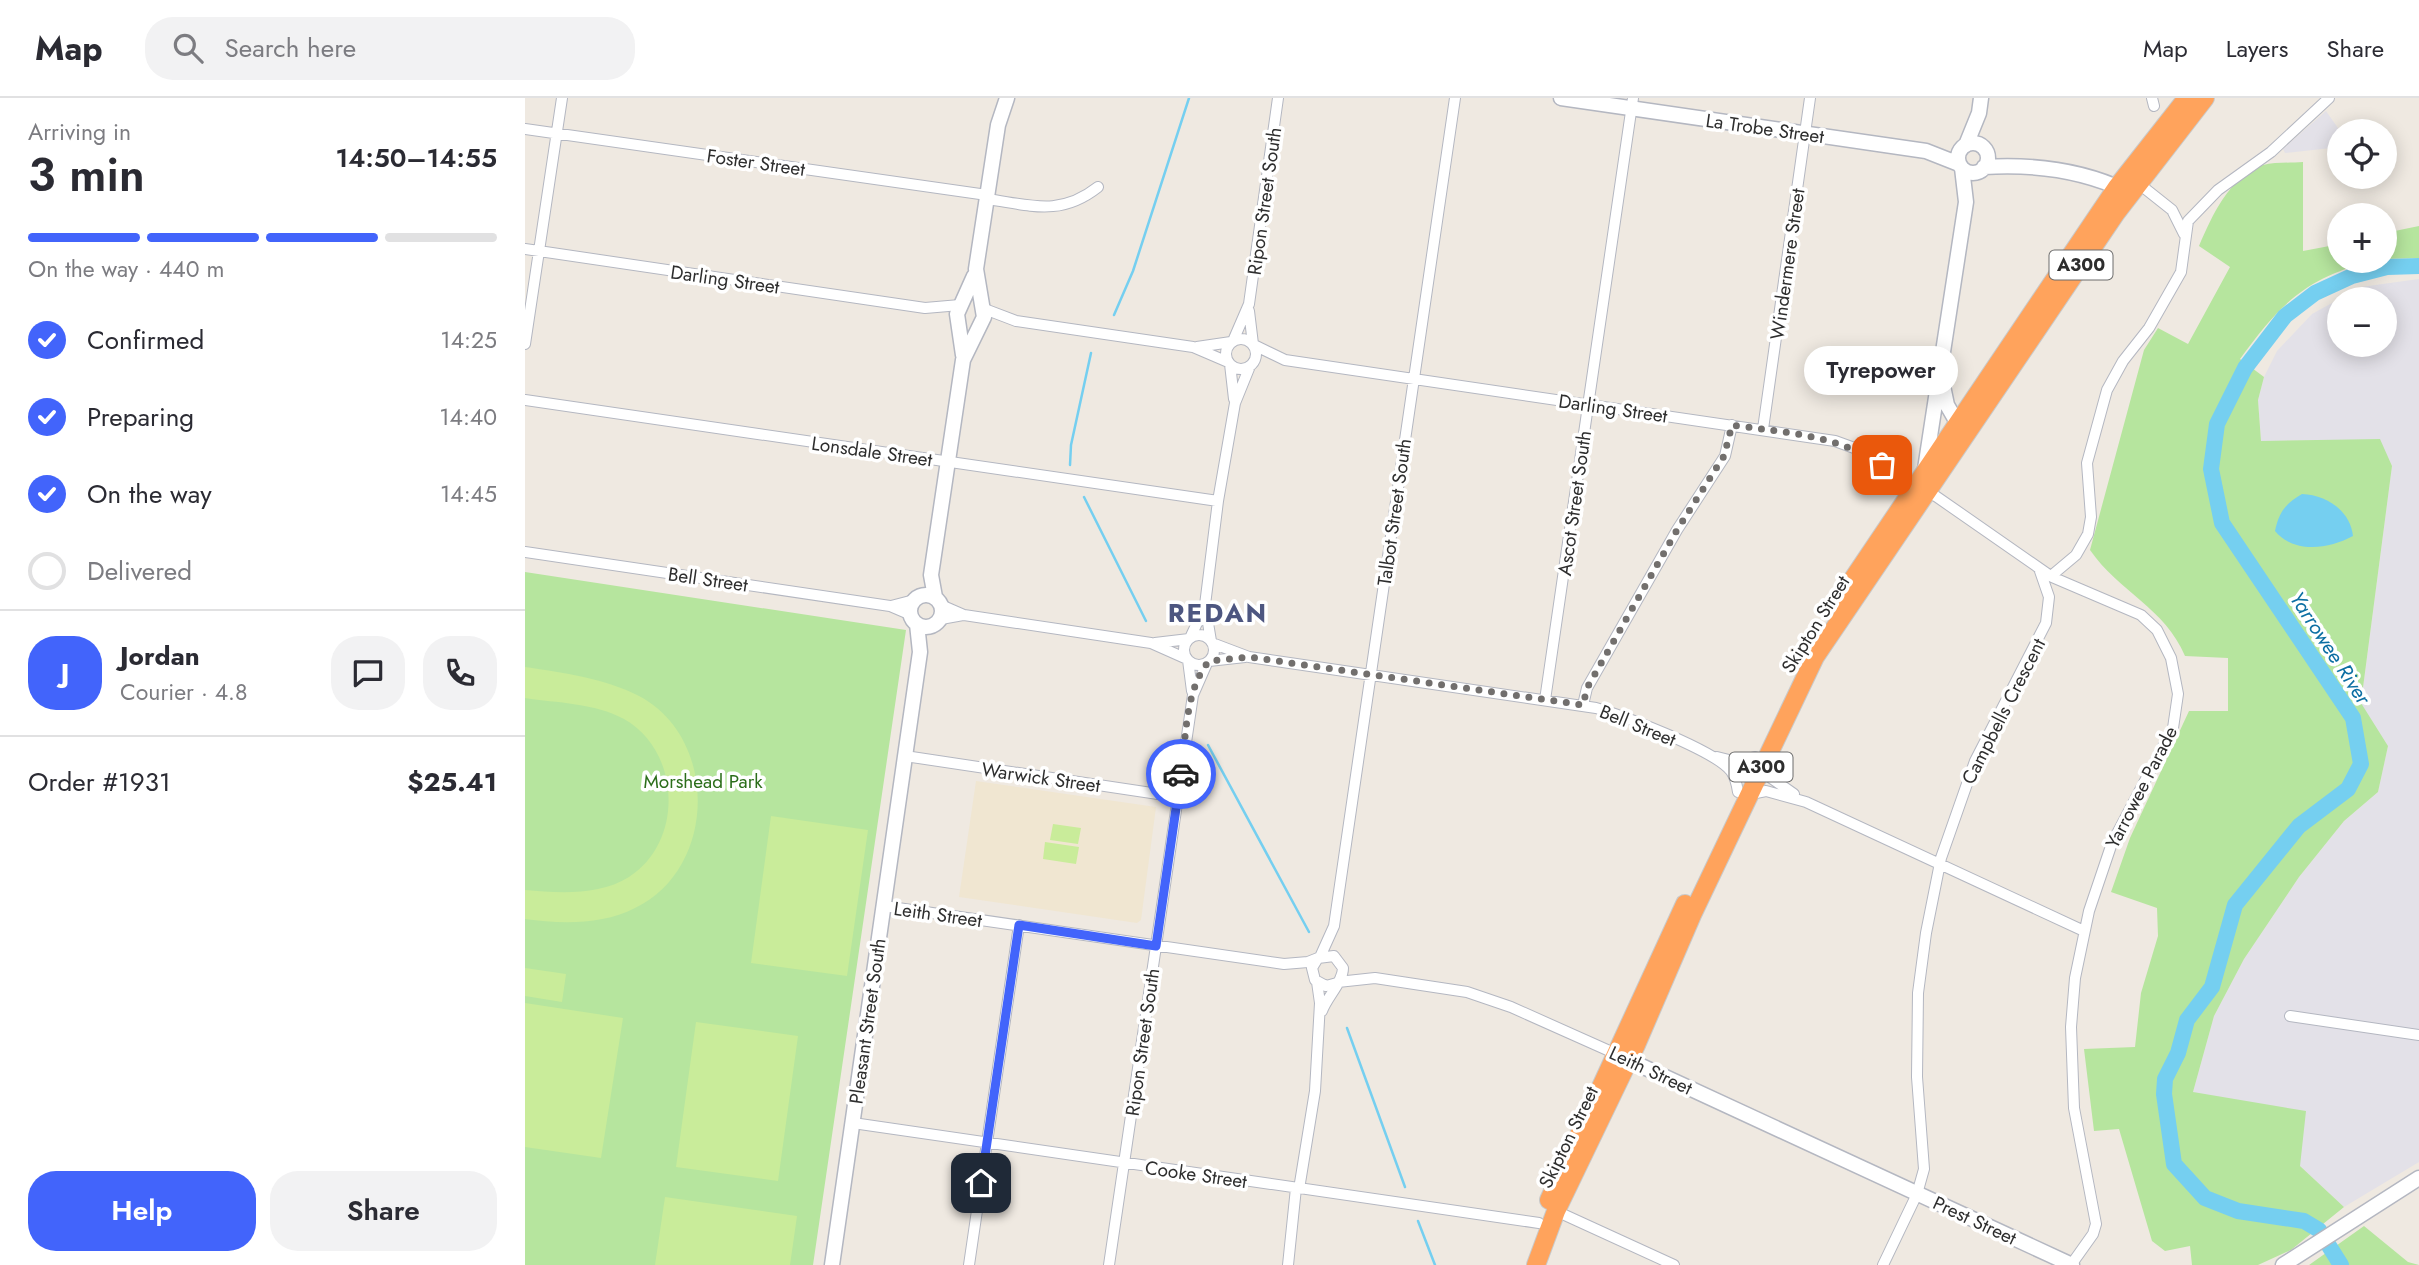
<!DOCTYPE html>
<html lang="en">
<head>
<meta charset="utf-8">
<style>
	:root { --surface:#fff; --page:#f2f2f3; --text:#2b2b33; --muted:#7c7c81; --line:#e1e1e2; --accent:#4264fb }
	body { margin:0; font-family:Jost,sans-serif; background:var(--page); color:var(--text); height:100vh; display:flex; flex-direction:column; font-size:26px; white-space:nowrap }
	* { box-sizing:border-box; margin:0 }
	p { font-size:23px; color:var(--muted) }
	.icon { flex:none; width:38px; height:38px; fill:none; stroke:currentColor; stroke-width:2; stroke-linecap:round; stroke-linejoin:round }
	.map { position:relative; flex:1; overflow:hidden }
	.details { display:flex; flex-direction:column; background:var(--surface); width:525px }
	.details>* { flex:none }
	.fabs { position:absolute; left:1802px; top:21px; display:grid; gap:14px }
	.fabs a { display:grid; place-items:center; width:70px; height:70px; border-radius:50%; background:var(--surface); box-shadow:0 4px 18px #0003; font-size:35px }
	.pin { position:absolute; display:grid; place-items:center; width:60px; height:60px; color:#fff; margin:-30px; border-radius:14px; box-shadow:0 4px 10px #0006 }
	.courier { position:absolute; display:grid; place-items:center; width:70px; height:70px; margin:-35px; border:5px solid #4264fb; border-radius:50%; background:#fff; color:#222; box-shadow:0 2px 9px #0007 }
	.bubble { position:absolute; height:49px; border-radius:24px; background:var(--surface); box-shadow:0 4px 18px #0003; font-size:23px; font-weight:600; line-height:49px; text-align:center }
	.headline em { font-style:normal; font-weight:600 }
	.headline div { display:flex; flex-direction:column-reverse }
	.headline { display:flex; align-items:center; justify-content:space-between; height:119px; padding:0 28px }
	h1 { font-size:46px; font-weight:600; line-height:52px }
	.bar { display:grid; grid-template-columns:repeat(4,1fr); gap:10px 7px; align-content:center; height:84px; padding:0 28px }
	.bar i { height:9px; border-radius:5px; background:var(--line) }
	.bar .on { background:var(--accent) }
	.bar p { grid-column:span 4 }
	.line { display:flex; align-items:center; gap:18px; padding:0 28px; border-top:2px solid var(--line) }
	.line div { flex:1 }
	.round { display:grid; place-items:center; flex:none; width:74px; height:74px; border-radius:28px; background:var(--page) }
	ol { padding:0 28px; list-style:none }
	li { display:flex; align-items:center; gap:21px; height:77px }
	li p { margin-inline-start:auto }
	li .icon { padding:7px; border-radius:50%; background:var(--accent); color:#fff; stroke-width:4 }
	li:last-child { color:var(--muted) }
	li i { width:38px; height:38px; border:4px solid var(--line); border-radius:50% }
	.primary-button { display:flex; gap:14px; margin-top:auto; padding:14px 28px }
	.primary-button a { flex:1; height:80px; border-radius:28px; background:var(--accent); color:#fff; font-size:28px; font-weight:600; line-height:80px; text-align:center }
	.primary-button a+a { background:var(--page); color:var(--text) }
	header { display:flex; align-items:center; gap:42px; box-sizing:border-box; height:98px; padding:0 35px; background:var(--surface); border-bottom:2px solid var(--line) }
	header strong { font-size:33px }
	nav { display:flex; gap:38px; margin-inline-start:auto; font-size:24px }
	.search { width:490px; height:63px; background:var(--page); display:flex; align-items:center; gap:18px; box-sizing:border-box; padding:0 24px; border-radius:28px; color:var(--muted); font-size:26px }
	main { display:flex; flex:1; min-height:0 }
	.map>svg:first-child { display:block }
	.industrial { fill:#e3e1e8; fill-rule:evenodd }
	.education { fill:#f0e6d1 }
	.green { fill:#b6e59e }
	.pitch { fill:#c9ec9a }
	.water { fill:#75cff0 }
	.lines { fill:none; stroke-linecap:round; stroke-linejoin:round }
	.stream { stroke:#75cff0; stroke-width:2.5 }
	.river { stroke:#75cff0; stroke-width:16 }
	.street-casing { stroke:#b4b7c1; stroke-width:12 }
	.secondary-casing { stroke:#b4b7c1; stroke-width:17 }
	.highway-casing { stroke:#c9c9c9; stroke-width:20 }
	.street { stroke:#fff; stroke-width:10 }
	.secondary { stroke:#fff; stroke-width:14 }
	.highway { stroke:#ffa35c; stroke-width:18 }
	.done { stroke:#726f6d; stroke-width:7; stroke-dasharray:0 12.6 }
	.route { stroke:#4264fb; stroke-width:9 }
	.labels { text-anchor:middle; stroke-width:7; stroke-linejoin:round; paint-order:stroke }
	.shield { fill:#fff; stroke:#6d6d6d; stroke-width:2 }
	.shield-label { font-size:18px; font-weight:bold; fill:#2e2e2e }
	.street-label { font-size:19px; fill:#2e2e2e; stroke:#fff }
	.park-label { font-size:19px; fill:#2c6e1b; stroke:#fff }
	.water-label { font-size:21px; font-style:italic; fill:#0d6fa3; stroke:#fff }
	.district-label { font-size:26px; font-weight:bold; letter-spacing:2px; fill:#4d5680; stroke:#fff }
</style>
</head>
<body>
<header>
<strong>Map</strong>
<div class="search"><svg class="icon" aria-label="search" viewBox="0 0 24 24"><circle cx="10" cy="10" r="6"/><path d="M15 15l6 6"/></svg>Search here</div>
<nav><a>Map</a><a>Layers</a><a>Share</a></nav>
</header>
<main>
<section class="details">
<div class="headline"><div><h1>3 min</h1><p>Arriving in</p></div><em>14:50–14:55</em></div>
<div class="bar"><i class="on"></i><i class="on"></i><i class="on"></i><i></i><p>On the way · 440 m</p></div>
<ol>
<li><svg class="icon" aria-label="check" viewBox="0 0 24 24"><path d="M5 12l5 5 9-10"/></svg>Confirmed<p>14:25</p></li>
<li><svg class="icon" aria-label="check" viewBox="0 0 24 24"><path d="M5 12l5 5 9-10"/></svg>Preparing<p>14:40</p></li>
<li><svg class="icon" aria-label="check" viewBox="0 0 24 24"><path d="M5 12l5 5 9-10"/></svg>On the way<p>14:45</p></li>
<li><i></i>Delivered</li>
</ol>
<div class="line" style="height:126px"><b class="round" style="background:var(--accent);color:#fff">J</b><div><b>Jordan</b><p>Courier · 4.8</p></div><a class="round"><svg class="icon" aria-label="chat" viewBox="0 0 24 24"><path d="M4 5h16v11H9l-5 4z"/></svg></a><a class="round"><svg class="icon" aria-label="phone" viewBox="0 0 24 24"><path d="M5 4h4l2 5-3 2q2 4 5 5l2-3 5 2v4C11 20 4 13 5 4z"/></svg></a></div>
<div class="line" style="height:91px"><div>Order #1931</div><b>$25.41</b></div>
<div class="primary-button"><a>Help</a><a>Share</a></div>
</section>
<div class="map">
<svg width="1894" height="1167" viewBox="0 0 1894 1167">
	<rect width="100%" height="100%" fill="#efe9e1"/>
	<!-- industrial -->
	<path class="industrial" d="M1801 13 1815 33V49L1760 55 1758 51Z
		M1894 181V1064L1819 1109 1775 1068 1668 994 1689 918 1719 861 1774 779 1819 723 1853 694 1863 648 1836 606 1867 368 1854 342 1736 343 1733 302 1739 279 1752 253 1787 216 1836 189ZM1815 201H1860V247H1815Z"/>
	<!-- education -->
	<path class="education" d="M451 683 631 709 616 822 612 825 434 799Z"/>
	<!-- green -->
	<path class="green" d="M1778 64V153L1815 146V163H1847C1780 180 1754 207 1715 261L1739 279 1733 302 1736 343 1855 341 1867 368 1836 605 1863 648 1853 694 1819 723 1774 779 1719 861 1689 918 1668 994 1781 1013 1775 1068 1819 1109 1766 1152 1733 1167H1667L1665 1148 1640 1153 1627 1143 1594 1031 1569 1033 1559 951 1610 949 1616 895 1633 838 1632 810 1586 794 1605 740 1664 613H1703V560L1660 558C1640 510 1594 494 1565 452L1619 252 1633 230 1663 246 1705 169 1674 148C1687 118 1704 79 1738 67 1750 64 1766 65 1778 64Z
		M1894 128V160L1860 161V135Z
		M0 474 381 532 288 1167H0Z
		M1839 1128 1883 1164 1894 1167H1784Z"/>
	<!-- pitch -->
	<path class="pitch" d="M0 569C39 575 79 580 114 598 194 640 192 771 110 810 77 827 36 826 0 821V792C33 795 74 798 104 779 160 743 155 652 99 621 70 605 32 605 0 600Z
		M246 718 343 732 322 878 226 865Z
		M528 726 556 730 553 746 525 742Z
		M520 744 554 749 551 766 518 761Z
		M0 870 41 876 37 904 0 898Z
		M0 905 98 920 76 1060 0 1049Z
		M171 924 273 938 253 1083 151 1069Z
		M140 1099 272 1118 265 1167H130Z"/>
	<!-- water -->
	<path class="water" d="M1777 396C1801 397 1825 412 1828 438 1804 451 1769 456 1750 433 1754 414 1760 406 1777 396Z"/>
	<g class="lines">
		<!-- stream -->
		<path class="stream" d="M589 217 608 173 664 0
			M545 367 546 347 566 255
			M559 399 621 523
			M683 647 784 834
			M822 930 880 1089
			M893 1123 910 1167"/>
		<!-- river -->
		<path class="river" d="M1816 1167 1794 1132 1779 1123 1713 1113 1680 1100 1649 1066 1639 996 1640 981 1653 955 1662 922 1687 889 1710 807 1774 728 1823 691 1836 666 1828 620 1697 425 1686 371 1692 326 1720 270 1760 218 1790 195 1827 178 1862 169 1894 168"/>
		<defs>
			<path id="street" d="M1627 0 1629 8
				M0 31 462 97
				M1613 85 1647 112 1659 136
				M462 101C505 107 535 119 573 89
				M0 151 400 210 435 207
				M457 210 491 223 668 249 703 264
				M724 213 728 246
				M701 256a15 15 0 1 1 30 0a15 15 0 1 1-30 0Z
				M708 243 724 206 753 0
				M0 246 37 0
				M729 247 760 262 1310 343 1332 351 1412 399 1527 479 1616 517 1632 532 1646 560 1653 596 1648 630 1587 745 1564 813 1550 880 1546 929 1549 1010 1571 1126 1568 1136 1546 1167
				M672 249 706 244
				M705 266 709 301
				M0 302 693 403
				M1238 331 1285 0
				M0 454 365 508 386 517
				M1526 478 1551 457 1563 436 1566 419 1562 365 1582 292 1598 263 1624 230 1656 174 1663 123 1693 92 1746 54 1804 0
				M416 507 439 517 626 545 662 561
				M366 508 389 502
				M416 521 438 517
				M659 552a15 15 0 1 1 30 0a15 15 0 1 1-30 0Z
				M665 540 680 508
				M686 543 680 507 693 403 710 305 725 268
				M630 545 664 541
				M687 545 724 559 1071 610C1099 618 1189 652 1206 673 1210 679 1212 687 1213 694
				M663 562 667 593
				M684 563 720 559
				M1020 602 1108 0
				M1058 607 1062 590 1152 432 1200 358 1207 327
				M380 658 653 699
				M1192 659 1212 664 1230 659
				M1240 665 1246 680 1269 696
				M1226 696 1241 693 1281 704 1559 833
				M359 808 759 866 783 864 793 860
				M795 859 809 828 930 0
				M813 884 850 880 942 894 986 909 1089 955
				M797 913C802 899 818 884 818 870L809 858 793 860 787 870 790 882 801 888 812 885
				M1765 918 1894 937
				M328 1025 1014 1125
				M774 1091 790 993 795 905 792 884
				M1031 1113 1149 1167
				M444 1167 494 827
				M584 1167 668 597 682 565
				M763 1167 771 1090
				M1358 1167 1392 1096 1399 1071 1392 979 1393 895 1401 835 1416 760 1450 663 1521 525 1524 499 1515 473"/>
			<path id="secondary" d="M1036 0 1401 53 1434 66
				M1433 60a15 15 0 1 1 30 0a15 15 0 1 1-30 0Z
				M1441 47 1454 15 1456 0
				M1459 69C1508 66 1557 72 1601 93
				M438 257 432 216 449 178
				M1418 288 1422 307 1437 333
				M1400 371 1441 104 1437 70
				M385 513a16 16 0 1 1 32 0a16 16 0 1 1-32 0Z
				M410 499 406 477 438 262 459 219 451 171 473 27 482 0
				M1097 959 1547 1167
				M307 1167 395 554 392 526
				M1758 1167 1894 1080"/>
			<path id="highway" d="M1311 506 1592 89 1662 0
				M1024 1102 1160 806
				M1011 1167 1031 1113 1111 947 1167 817 1290 559 1591 115 1680 0"/>
		</defs>
		<!-- street casing -->
		<use href="#street" class="street-casing"/>
		<!-- secondary casing -->
		<use href="#secondary" class="secondary-casing"/>
		<!-- highway casing -->
		<use href="#highway" class="highway-casing"/>
		<!-- street -->
		<use href="#street" class="street"/>
		<!-- secondary -->
		<use href="#secondary" class="secondary"/>
		<!-- highway -->
		<use href="#highway" class="highway"/>
	</g>
	<g class="lines">
		<!-- done -->
		<path class="done" d="M656 676C661 641 660 591 684 563L724 559 1058 607 1062 590 1152 432 1199 358 1207 327C1261 335 1310 336 1357 367"/>
		<!-- route -->
		<path class="route" d="M456 1085 494 827 631 848 656 676"/>
	</g>
	<g class="labels">
		<!-- shield labels -->
		<g class="shield">
			<rect x="1524.5" y="152.5" width="63" height="29" rx="5"/>
			<rect x="1204.5" y="654.5" width="63" height="29" rx="5"/>
		</g>
		<g class="shield-label">
			<text x="1556" y="173">A300</text>
			<text x="1236" y="675">A300</text>
		</g>
		<!-- street labels -->
		<g class="street-label">
			<text transform="translate(1240 30) rotate(8)" y="7">La Trobe Street</text>
			<text transform="translate(231 64) rotate(8)" y="7">Foster Street</text>
			<text transform="translate(739 103) rotate(-82)" y="7">Ripon Street South</text>
			<text transform="translate(1262 166) rotate(-82)" y="7">Windermere Street</text>
			<text transform="translate(200 181) rotate(8)" y="7">Darling Street</text>
			<text transform="translate(1088 310) rotate(8)" y="7">Darling Street</text>
			<text transform="translate(347 353) rotate(8)" y="7">Lonsdale Street</text>
			<text transform="translate(1049 405) rotate(-82)" y="7">Ascot Street South</text>
			<text transform="translate(869 414) rotate(-82)" y="7">Talbot Street South</text>
			<text transform="translate(183 481) rotate(8)" y="7">Bell Street</text>
			<text transform="translate(1290 526) rotate(-58)" y="7">Skipton Street</text>
			<text transform="translate(1478 613) rotate(-63)" y="7">Campbells Crescent</text>
			<text transform="translate(1113 627) rotate(22)" y="7">Bell Street</text>
			<text transform="translate(516 679) rotate(8)" y="7">Warwick Street</text>
			<text transform="translate(1616 689) rotate(-63)" y="7">Yarrowee Parade</text>
			<text transform="translate(413 816) rotate(8)" y="7">Leith Street</text>
			<text transform="translate(342 923) rotate(-82)" y="7">Pleasant Street South</text>
			<text transform="translate(617 944) rotate(-82)" y="7">Ripon Street South</text>
			<text transform="translate(1126 972) rotate(25)" y="7">Leith Street</text>
			<text transform="translate(1043 1039) rotate(-64)" y="7">Skipton Street</text>
			<text transform="translate(671 1076) rotate(8)" y="7">Cooke Street</text>
			<text transform="translate(1450 1122) rotate(25)" y="7">Prest Street</text>
		</g>
		<!-- park labels -->
		<g class="park-label">
			<text x="178" y="690">Morshead Park</text>
		</g>
		<!-- water labels -->
		<g class="water-label">
			<text transform="translate(1805 550) rotate(57)" y="7">Yarrowee River</text>
		</g>
		<!-- district labels -->
		<g class="district-label">
			<text x="693" y="524">REDAN</text>
		</g>
	</g>
</svg>
<div class="fabs">
<a><svg class="icon" aria-label="locate" viewBox="0 0 24 24"><circle cx="12" cy="12" r="6"/><path d="M12 2v4M12 18v4M2 12h4M18 12h4"/></svg></a>
<a>+</a>
<a>−</a>
</div>
<div class="pin" style="left:1357px;top:367px;background:#ea580c"><svg class="icon" aria-label="bag" viewBox="0 0 24 24"><path d="M5 8h14l-1 12H6zM9 8a3 3 0 0 1 6 0"/></svg></div>
<div class="pin" style="left:456px;top:1085px;background:#1f2937"><svg class="icon" aria-label="home" viewBox="0 0 24 24"><path d="M3 11l9-7 9 7M6 9v11h12V9"/></svg></div>
<div class="courier" style="left:656px;top:676px"><svg class="icon" aria-label="car" viewBox="0 0 24 24"><path d="M5 17H2v-5l4-1 3-4h7l3 4 3 1v5h-3M9 17h6M6 11h13"/><circle cx="7" cy="17" r="2"/><circle cx="17" cy="17" r="2"/></svg></div>
<div class="bubble" style="left:1279px;top:248px;width:154px">Tyrepower</div>
</div>
</main>
</body>
</html>
